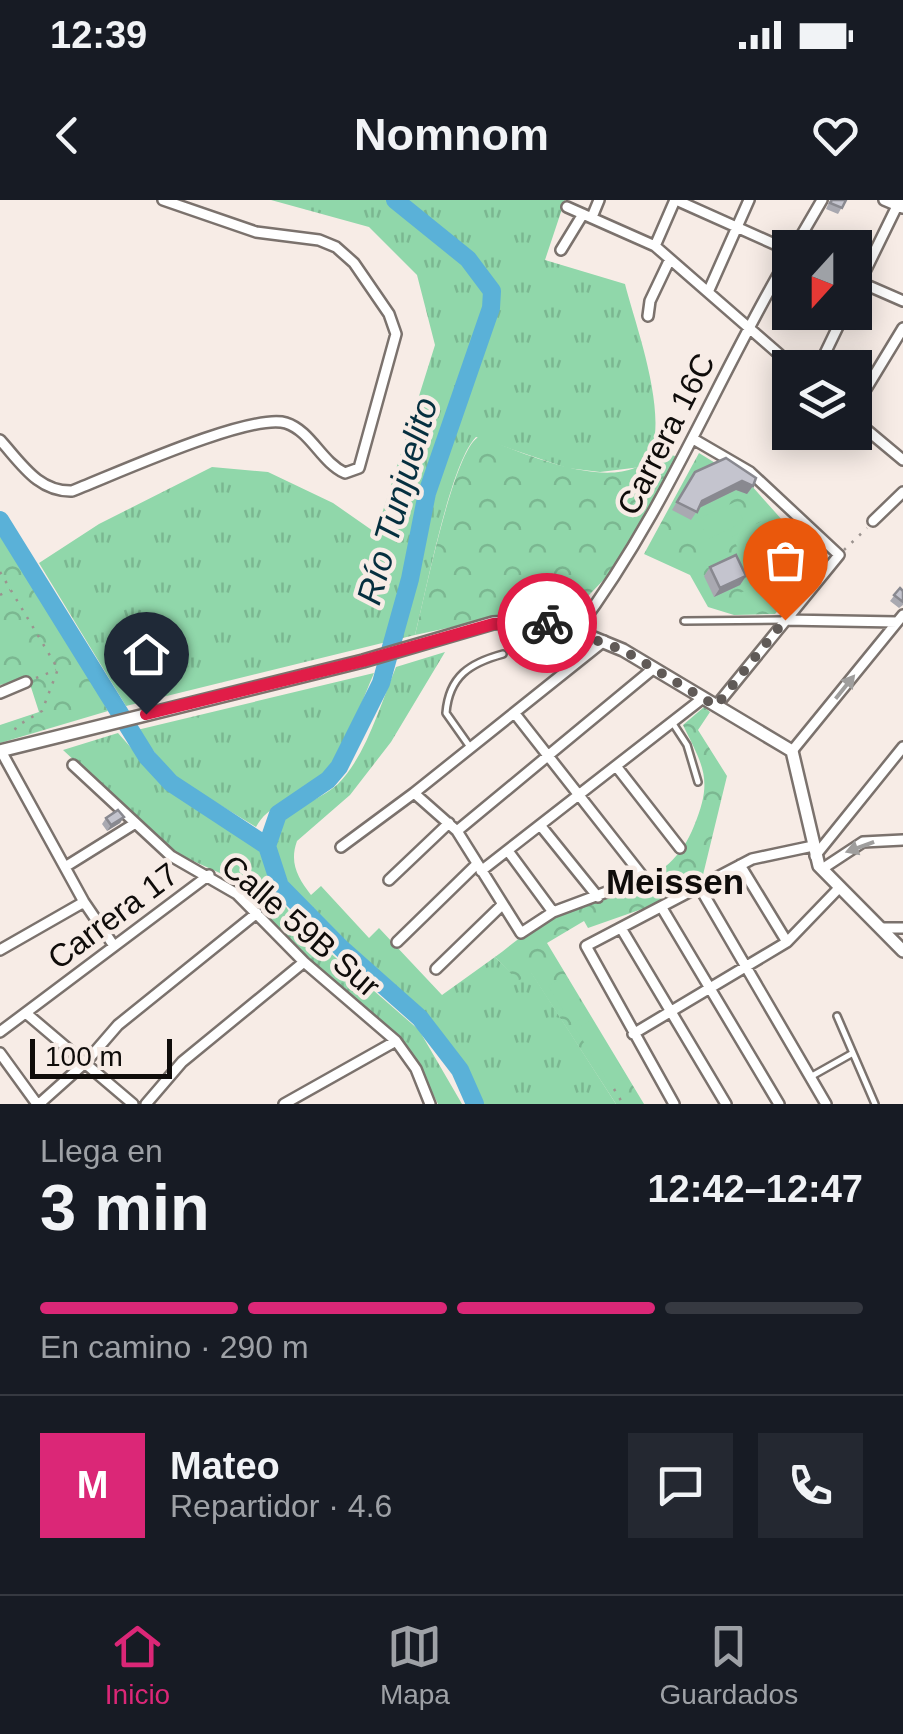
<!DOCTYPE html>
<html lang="es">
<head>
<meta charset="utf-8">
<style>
	:root { --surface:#171b24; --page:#242831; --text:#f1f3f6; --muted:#9ea1a6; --line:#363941; --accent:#db2777 }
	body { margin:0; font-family:Arial,sans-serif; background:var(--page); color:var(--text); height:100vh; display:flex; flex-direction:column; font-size:38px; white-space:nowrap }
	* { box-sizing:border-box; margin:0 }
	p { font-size:32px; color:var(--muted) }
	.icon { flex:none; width:55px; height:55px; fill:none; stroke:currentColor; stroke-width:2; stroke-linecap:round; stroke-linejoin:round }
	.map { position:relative; height:904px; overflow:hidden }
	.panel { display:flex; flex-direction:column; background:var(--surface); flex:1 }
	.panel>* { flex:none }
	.needle { width:65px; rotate:201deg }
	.buttons { position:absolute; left:772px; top:30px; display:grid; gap:20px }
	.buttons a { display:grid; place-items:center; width:100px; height:100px; border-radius:0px; background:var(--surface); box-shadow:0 5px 25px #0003; font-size:50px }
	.scale { position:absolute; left:30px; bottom:25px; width:142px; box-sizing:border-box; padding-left:10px; border:5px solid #0f0c0a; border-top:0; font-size:28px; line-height:35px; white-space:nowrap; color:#0f0c0a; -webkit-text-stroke:8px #f7ece6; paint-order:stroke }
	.pin { position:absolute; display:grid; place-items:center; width:85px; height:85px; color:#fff; margin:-102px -42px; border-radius:50% 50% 50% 0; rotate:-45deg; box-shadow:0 0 10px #0007 }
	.pin .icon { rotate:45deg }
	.courier { position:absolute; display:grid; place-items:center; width:100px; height:100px; margin:-50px; border:8px solid #e11d48; border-radius:50%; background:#fff; color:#222; box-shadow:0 2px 12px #0007 }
	.head em { font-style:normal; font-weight:700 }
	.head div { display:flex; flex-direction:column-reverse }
	.head { display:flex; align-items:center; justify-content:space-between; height:170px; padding:0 40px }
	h1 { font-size:65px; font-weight:700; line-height:75px }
	.bar { display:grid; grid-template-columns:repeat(4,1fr); gap:15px 10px; align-content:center; height:120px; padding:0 40px }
	.bar i { height:12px; border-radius:8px; background:var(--line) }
	.bar .active { background:var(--accent) }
	.bar p { grid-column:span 4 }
	.line { display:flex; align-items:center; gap:25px; padding:0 40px; border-top:2px solid var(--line) }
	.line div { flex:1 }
	.round { display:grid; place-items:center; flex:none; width:105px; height:105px; border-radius:0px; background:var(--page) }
	.status { display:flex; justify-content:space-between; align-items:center; height:70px; padding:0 50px; background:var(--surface); direction:ltr }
	.status svg { height:28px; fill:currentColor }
	header { display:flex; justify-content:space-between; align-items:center; height:130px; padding:0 40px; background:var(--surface); font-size:45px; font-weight:700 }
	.tabs { display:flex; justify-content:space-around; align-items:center; height:140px; border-top:2px solid var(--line); background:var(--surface); font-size:28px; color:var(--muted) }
	.tabs a { display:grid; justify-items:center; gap:5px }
	.tabs .active { color:var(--accent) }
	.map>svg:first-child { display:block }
	.grass { fill:url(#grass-tufts) }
	.park { fill:url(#park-crowns) }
	.pitch { fill:#90d7aa }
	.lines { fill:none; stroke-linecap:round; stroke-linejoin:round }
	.river { stroke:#5ab1d8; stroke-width:18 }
	.service-casing { stroke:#7b726d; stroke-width:10 }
	.minor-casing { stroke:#7b726d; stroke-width:14 }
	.tertiary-casing { stroke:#7b726d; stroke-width:16 }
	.path { stroke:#9b938f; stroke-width:2.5; stroke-dasharray:2.5 8; stroke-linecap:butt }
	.service { stroke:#fff; stroke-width:5 }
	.minor { stroke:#fff; stroke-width:9 }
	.tertiary { stroke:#fff; stroke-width:11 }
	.wall { fill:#a9a9b1 }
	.shaded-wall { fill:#898990 }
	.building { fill:#c4c4ce; stroke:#898990; stroke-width:2.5 }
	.oneway { fill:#9f9e9d }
	.done { stroke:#605a57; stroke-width:10; stroke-dasharray:0 18 }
	.route { stroke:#e11d48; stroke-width:12 }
	.labels { text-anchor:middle; stroke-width:9; stroke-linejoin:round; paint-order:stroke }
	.street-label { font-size:32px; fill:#0f0c0a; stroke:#f7ece6 }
	.water-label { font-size:35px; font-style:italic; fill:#052f3f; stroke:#f7ece6 }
	.neighbourhood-label { font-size:35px; font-weight:bold; fill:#0f0c0a; stroke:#f7ece6 }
</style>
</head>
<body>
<div class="status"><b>12:39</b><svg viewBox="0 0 49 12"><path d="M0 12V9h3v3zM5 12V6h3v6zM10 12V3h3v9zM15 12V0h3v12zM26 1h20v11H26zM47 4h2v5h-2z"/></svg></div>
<header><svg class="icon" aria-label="back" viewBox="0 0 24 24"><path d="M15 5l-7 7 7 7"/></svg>Nomnom<svg class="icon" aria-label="heart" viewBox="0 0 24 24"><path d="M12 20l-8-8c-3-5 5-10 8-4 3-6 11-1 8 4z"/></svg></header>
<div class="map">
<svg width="903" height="904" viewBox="0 0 903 904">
	<defs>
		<pattern id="grass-tufts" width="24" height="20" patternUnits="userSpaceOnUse" patternTransform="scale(2.5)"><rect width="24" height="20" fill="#90d7aa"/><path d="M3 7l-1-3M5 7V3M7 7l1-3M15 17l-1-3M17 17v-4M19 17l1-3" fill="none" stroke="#7bb791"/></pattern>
		<pattern id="park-crowns" width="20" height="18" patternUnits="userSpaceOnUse" patternTransform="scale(2.5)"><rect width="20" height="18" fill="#90d7aa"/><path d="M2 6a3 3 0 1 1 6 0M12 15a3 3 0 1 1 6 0" fill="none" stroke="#7bb791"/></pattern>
	</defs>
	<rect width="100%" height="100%" fill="#f7ece6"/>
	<!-- grass -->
	<path class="grass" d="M271 0H565L545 60 625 84C636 128 677 235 641 267L600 272 567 268 476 237C450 263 426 393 415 435L126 506 39 363 99 324 212 267 268 272 333 303 376 333 435 145 417 75 369 27Z
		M445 452 391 542 350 595 297 641C289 663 298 678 311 695L321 686 369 738 379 728 442 795 495 757 518 780 531 772 616 904H481C468 875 455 850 435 825 398 781 265 698 275 637 280 610 320 601 338 584 366 556 381 503 396 467Z
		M374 473C357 512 342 564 306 590 286 605 269 604 256 627L174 577 137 530Z
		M118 533 164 585 261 652 269 680 297 724 419 830 462 904H438L414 856 398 836 304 755 231 678 173 652 63 550Z"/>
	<!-- park -->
	<path class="park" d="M480 236C521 253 625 300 655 251L679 257 614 369 567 418 512 414 415 435C424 401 454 246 480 236Z
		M699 253 751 285 791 330 825 358 775 414 734 415 708 407 690 375 644 354Z
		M0 336 80 458 108 511 0 543V525L39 512 28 478 0 485Z
		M704 507 710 512 698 530 727 576 702 679 662 702 588 728 584 721 547 743 644 904H616L531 773 518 781 495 757C513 744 531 727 552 717 607 690 669 690 694 626 713 580 704 568 683 525Z"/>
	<!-- pitch -->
	<path class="pitch" d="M735 302 744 322 708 339 698 319Z
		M769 317 781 338 743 358 732 337Z
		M778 347 787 365 750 383 741 364Z
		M778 376 786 394 749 411 740 393Z
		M565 776 588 814 572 824 548 786Z
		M592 820 627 877 611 887 576 829Z"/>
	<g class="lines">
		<!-- river -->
		<path class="river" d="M395 0 468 59 492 91 491 108 427 293 410 379 381 483 339 567 328 580 278 614 267 646 280 686 341 748 420 818 460 870 475 904
			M0 320 147 557 171 583 267 646"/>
		<defs>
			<path id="service" d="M684 421 785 420
				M672 522 687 545 698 582
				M470 547 446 513C449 476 470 463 503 454
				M837 816 875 904
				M812 876 853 853"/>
			<path id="minor" d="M676 0 790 51
				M884 0 903 8
				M567 7 655 46 795 168
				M592 17 599 0
				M655 46 675 0
				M794 48 822 0
				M561 50 583 14
				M855 80 903 101
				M709 90 749 0
				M855 92 900 0
				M648 116 650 101 670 59
				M818 168 845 112
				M855 207 903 128
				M855 220 903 260
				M0 240C21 263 38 292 72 291 111 276 251 212 286 223 311 231 321 262 345 273L359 268 396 134 389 114 354 63 336 47 319 40 256 32 163 0
				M695 240 750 272 839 355 716 506
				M873 321 903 292
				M785 420 897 422
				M577 430C667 310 715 181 790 54
				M0 493 26 482
				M1 551 84 702 114 746
				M792 551 903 415
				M73 565 171 656 237 694 304 762 396 841 416 869 430 904
				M616 566 680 648
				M414 593 604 441
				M540 625 598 697
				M457 631 654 468
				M341 647 414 593 457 631 521 733 553 712 644 678 516 515
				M508 651 553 712
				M815 656 903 547
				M740 665 787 742
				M65 667 134 624
				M822 669 863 642 903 640
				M481 671 703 498
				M389 680 449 623
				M700 688 826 904
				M662 708 779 904
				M621 728 726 904
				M881 728H903
				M397 742 477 664
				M0 750 84 702
				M436 769 502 705
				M27 814 133 904
				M0 832 209 675
				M633 834 787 742 839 688
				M0 853 37 904
				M39 904 86 862 118 825 257 713
				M146 904 182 862 304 762
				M284 904 396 841
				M674 904 586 746 752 659 813 646"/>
			<path id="tertiary" d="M0 551 363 461 493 423 531 421 562 425 623 450 792 551 819 666 903 751"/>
		</defs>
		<!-- service casing -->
		<use href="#service" class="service-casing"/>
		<!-- minor casing -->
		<use href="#minor" class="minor-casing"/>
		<!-- tertiary casing -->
		<use href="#tertiary" class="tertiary-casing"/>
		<!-- path -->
		<path class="path" d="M844 350 867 328
			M0 372 58 469 42 511 17 526 11 536
			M0 395 10 390
			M36 478 56 470
			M614 889 623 904"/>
		<!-- service -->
		<use href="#service" class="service"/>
		<!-- minor -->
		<use href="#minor" class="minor"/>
		<!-- tertiary -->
		<use href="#tertiary" class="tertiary"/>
	</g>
	<!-- wall -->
	<path class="wall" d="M830 0H846L838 14 826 9Z
		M689 281 753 286 747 294 736 290 699 308 691 320 672 310Z
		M710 367 746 376 740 385 714 397 704 376Z
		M900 388 903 391V405L899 408 890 401Z
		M124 617 120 623 107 631 102 624 106 618Z"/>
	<!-- shaded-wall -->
	<path class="shaded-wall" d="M742 281 753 286 747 294 736 290 697 309 702 301Z
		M746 376 740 385 714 397 720 388Z
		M124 617 120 623 107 631 111 625Z"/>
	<!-- building -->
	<path class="building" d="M832 0H846L842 8 830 3Z
		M726 258 756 278 753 286 742 281 702 301 697 312 677 302 695 272Z
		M736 355 746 376 720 388 710 367Z
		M900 388 903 391V402L894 395Z
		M118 610 124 617 111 625 106 618Z"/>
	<!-- one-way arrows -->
	<defs><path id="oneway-solid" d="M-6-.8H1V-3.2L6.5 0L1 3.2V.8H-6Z" transform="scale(2.5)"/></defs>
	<g class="oneway">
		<use href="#oneway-solid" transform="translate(845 487) rotate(-51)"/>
		<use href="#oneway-solid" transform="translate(860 647) rotate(160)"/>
	</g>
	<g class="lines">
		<!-- done -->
		<path class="done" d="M547 423 623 450 716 506 785 420"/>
		<!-- route -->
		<path class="route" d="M146 514 363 461 493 424 547 423"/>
	</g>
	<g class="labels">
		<!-- street labels -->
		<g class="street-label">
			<text transform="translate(666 234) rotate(-63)" y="11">Carrera 16C</text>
			<text transform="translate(113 716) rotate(-37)" y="11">Carrera 17</text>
			<text transform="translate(301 726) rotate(41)" y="11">Calle 59B Sur</text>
		</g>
		<!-- water labels -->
		<g class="water-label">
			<text transform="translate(397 301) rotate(-74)" y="12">Río Tunjuelito</text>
		</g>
		<!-- neighbourhood labels -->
		<g class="neighbourhood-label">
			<text x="675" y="694">Meissen</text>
		</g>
	</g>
</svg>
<div class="buttons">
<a><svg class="needle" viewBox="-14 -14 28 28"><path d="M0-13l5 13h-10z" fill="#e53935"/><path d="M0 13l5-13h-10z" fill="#9ea1a6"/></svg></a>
<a><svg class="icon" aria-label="layers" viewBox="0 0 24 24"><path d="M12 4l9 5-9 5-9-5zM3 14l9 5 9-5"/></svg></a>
</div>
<div class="scale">100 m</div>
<div class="pin" style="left:785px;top:420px;background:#ea580c"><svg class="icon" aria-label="bag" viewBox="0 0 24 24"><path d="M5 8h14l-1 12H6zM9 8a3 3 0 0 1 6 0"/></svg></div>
<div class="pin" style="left:146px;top:514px;background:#1f2937"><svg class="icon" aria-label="home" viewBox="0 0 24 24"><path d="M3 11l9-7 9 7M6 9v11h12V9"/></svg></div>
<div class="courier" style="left:547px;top:423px"><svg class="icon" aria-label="bike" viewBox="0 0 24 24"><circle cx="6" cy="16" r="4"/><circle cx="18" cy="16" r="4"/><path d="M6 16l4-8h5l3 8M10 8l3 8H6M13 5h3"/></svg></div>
</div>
<section class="panel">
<div class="head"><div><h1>3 min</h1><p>Llega en</p></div><em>12:42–12:47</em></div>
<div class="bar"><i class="active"></i><i class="active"></i><i class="active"></i><i></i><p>En camino · 290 m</p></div>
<div class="line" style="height:180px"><b class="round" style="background:var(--accent);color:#fff">M</b><div><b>Mateo</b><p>Repartidor · 4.6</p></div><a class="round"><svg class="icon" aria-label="chat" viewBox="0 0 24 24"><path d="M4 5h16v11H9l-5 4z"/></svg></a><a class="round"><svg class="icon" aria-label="phone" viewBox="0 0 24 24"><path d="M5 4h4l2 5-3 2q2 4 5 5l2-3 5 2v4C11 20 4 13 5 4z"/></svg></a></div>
</section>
<nav class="tabs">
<a class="active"><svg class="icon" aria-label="home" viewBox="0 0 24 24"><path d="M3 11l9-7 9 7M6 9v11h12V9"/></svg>Inicio</a>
<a><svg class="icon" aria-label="map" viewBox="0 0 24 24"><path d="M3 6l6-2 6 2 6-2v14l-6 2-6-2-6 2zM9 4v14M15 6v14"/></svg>Mapa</a>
<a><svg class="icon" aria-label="saved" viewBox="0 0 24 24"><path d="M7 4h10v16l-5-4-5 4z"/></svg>Guardados</a>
</nav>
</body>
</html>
